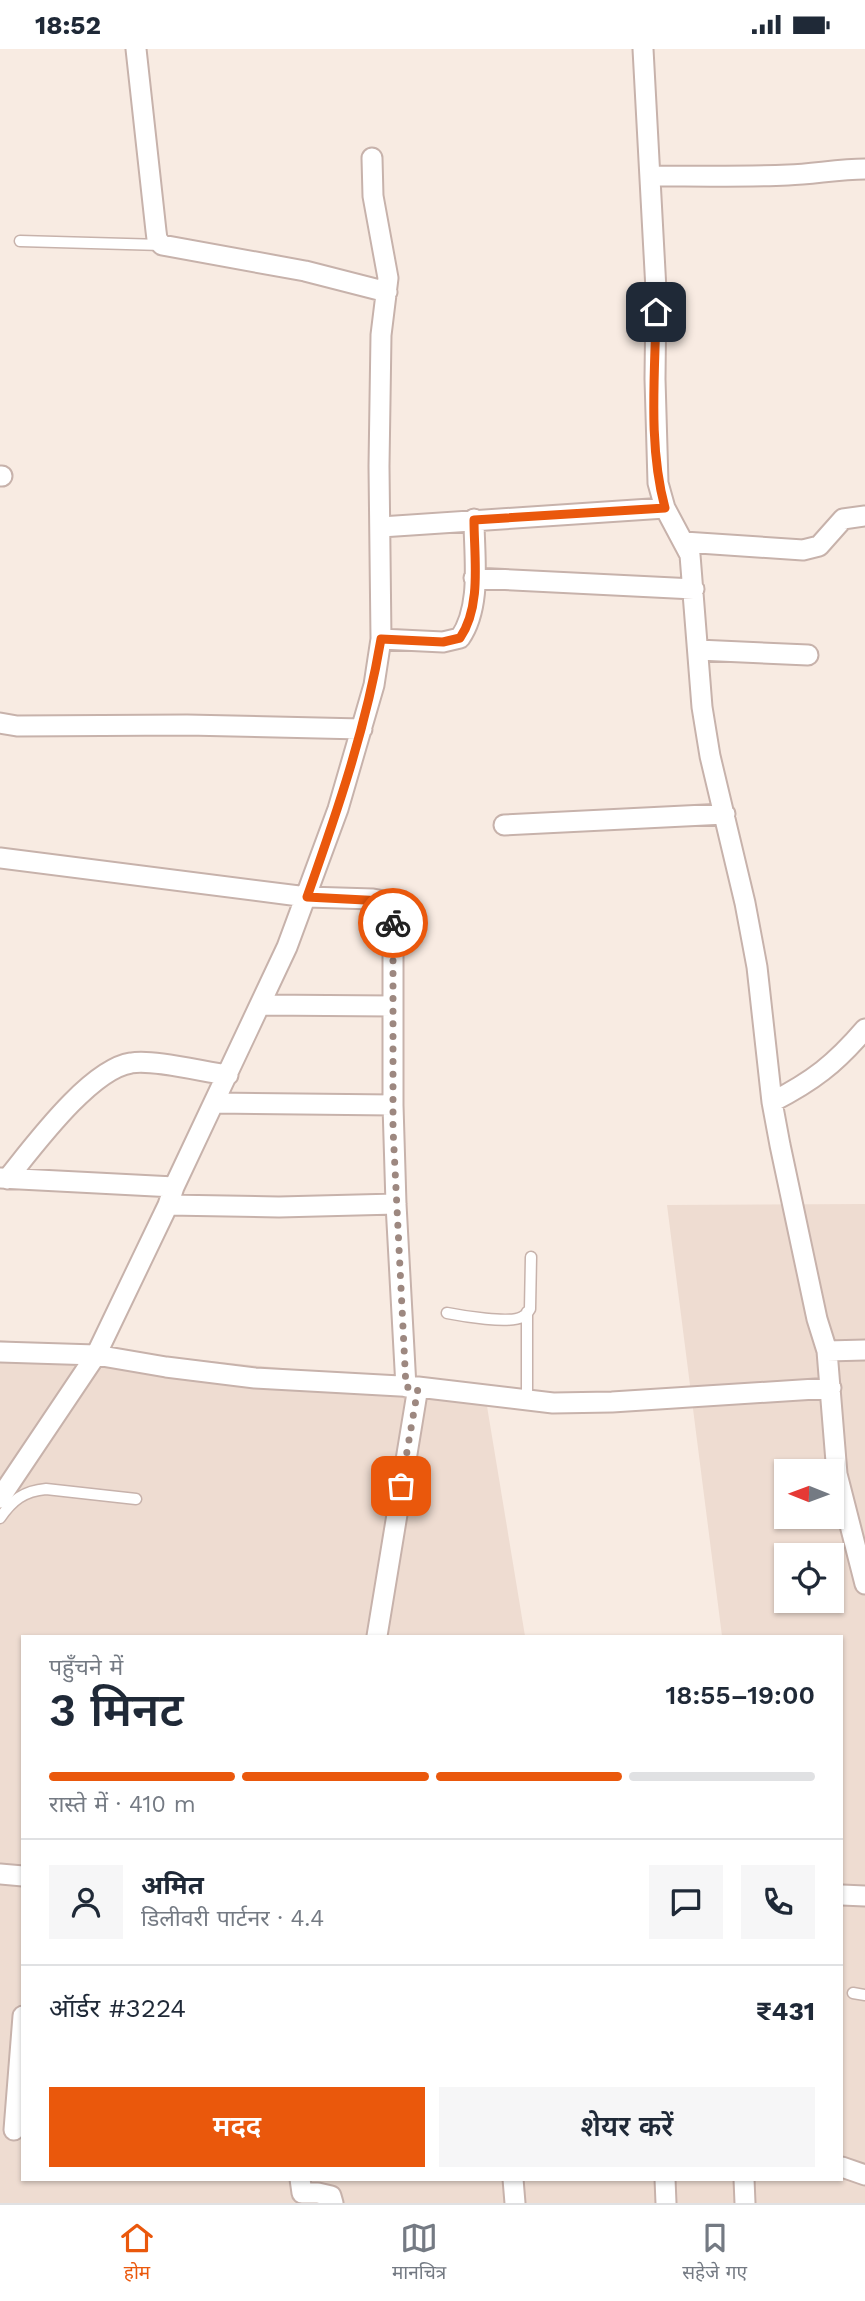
<!DOCTYPE html>
<html lang="hi">
<head>
<meta charset="utf-8">
<style>
	:root { --surface:#fff; --page:#f6f6f7; --text:#1f2937; --muted:#747a83; --line:#e0e1e3; --accent:#ea580c }
	body { margin:0; font-family:"Work Sans","Noto Sans Devanagari",sans-serif; background:var(--page); color:var(--text); height:100vh; display:flex; flex-direction:column; font-size:26px; white-space:nowrap }
	* { box-sizing:border-box; margin:0 }
	p { font-size:23px; color:var(--muted) }
	.icon { flex:none; width:38px; height:38px; fill:none; stroke:currentColor; stroke-width:2; stroke-linecap:round; stroke-linejoin:round }
	.map { position:relative; flex:1; overflow:hidden }
	.side { position:absolute; left:21px; top:1586px; width:822px; height:546px; display:flex; flex-direction:column; background:var(--surface); border-radius:0px; box-shadow:0 2px 5px #0004 }
	.side>* { flex:none }
	.needle { width:46px; rotate:271deg }
	.buttons { position:absolute; left:774px; top:1410px; display:grid; gap:14px }
	.buttons a { display:grid; place-items:center; width:70px; height:70px; border-radius:0px; background:var(--surface); box-shadow:0 2px 5px #0004; font-size:35px }
	.pin { position:absolute; display:grid; place-items:center; width:60px; height:60px; color:#fff; margin:-30px; border-radius:14px; box-shadow:0 4px 10px #0006 }
	.courier { position:absolute; display:grid; place-items:center; width:70px; height:70px; margin:-35px; border:5px solid #ea580c; border-radius:50%; background:#fff; color:#222; box-shadow:0 2px 9px #0007 }
	.head em { font-style:normal; font-weight:600 }
	.head div { display:flex; flex-direction:column-reverse }
	.head { display:flex; align-items:center; justify-content:space-between; height:119px; padding:0 28px }
	h1 { font-size:46px; font-weight:600; line-height:52px }
	.bar { display:grid; grid-template-columns:repeat(4,1fr); gap:10px 7px; align-content:center; height:84px; padding:0 28px }
	.bar i { height:9px; border-radius:5px; background:var(--line) }
	.bar .selected { background:var(--accent) }
	.bar p { grid-column:span 4 }
	.line { display:flex; align-items:center; gap:18px; padding:0 28px; border-top:2px solid var(--line) }
	.line div { flex:1 }
	.round { display:grid; place-items:center; flex:none; width:74px; height:74px; border-radius:0px; background:var(--page) }
	.cta { display:flex; gap:14px; margin-top:auto; padding:14px 28px }
	.cta a { flex:1; height:80px; border-radius:0px; background:var(--accent); color:#fff; font-size:28px; font-weight:600; line-height:80px; text-align:center }
	.cta a+a { background:var(--page); color:var(--text) }
	.status { display:flex; justify-content:space-between; align-items:center; height:49px; padding:0 35px; background:var(--surface); direction:ltr }
	.status svg { height:19px; fill:currentColor }
	.tab-bar { display:flex; justify-content:space-around; align-items:center; height:98px; border-top:2px solid var(--line); background:var(--surface); font-size:19px; color:var(--muted) }
	.tab-bar a { display:grid; justify-items:center; gap:4px }
	.tab-bar .selected { color:var(--accent) }
	.map>svg:first-child { display:block }
	.residential { fill:#eedcd1; fill-rule:evenodd }
	.lines { fill:none; stroke-linecap:round; stroke-linejoin:round }
	.service-casing { stroke:#c7b2ab; stroke-width:13 }
	.minor-casing { stroke:#c7b2ab; stroke-width:23 }
	.service { stroke:#fff; stroke-width:10 }
	.minor { stroke:#fff; stroke-width:19 }
	.done { stroke:#9d8880; stroke-width:7; stroke-dasharray:0 12.6 }
	.route { stroke:#ea580c; stroke-width:9 }
</style>
</head>
<body>
<div class="status"><b>18:52</b><svg viewBox="0 0 49 12"><path d="M0 12V9h3v3zM5 12V6h3v6zM10 12V3h3v9zM15 12V0h3v12zM26 1h20v11H26zM47 4h2v5h-2z"/></svg></div>
<div class="map">
<svg width="865" height="2154" viewBox="0 0 865 2154">
	<rect width="100%" height="100%" fill="#f8ebe2"/>
	<!-- residential -->
	<path class="residential" d="M865 1155V2154H0V1291L484 1339 525 1587H23V2130H842V1587H722L667 1156ZM786 1423H831V1468H786ZM786 1507H831V1552H786Z"/>
	<g class="lines">
		<defs>
			<path id="service" d="M20 192 162 196
				M447 1264C462 1267 510 1275 522 1268 527 1266 527 1264 530 1260L531 1208
				M527 1351V1263
				M0 1469C12 1451 24 1442 46 1440L136 1450
				M853 1944 865 1946"/>
			<path id="minor" d="M136 0 156 182 157 190 162 196 305 222 387 243
				M643 0 656 241 655 330 658 434 665 459 690 506 702 658 710 707 745 854 757 918 772 1053 780 1096 817 1270 827 1302 837 1425 865 1535
				M650 127C696 127 742 128 788 126 814 125 839 120 865 120
				M0 427H2
				M381 478 665 459
				M684 493 803 501 819 497 843 470 865 467
				M474 529 694 540
				M381 590 443 593 460 589C482 557 474 508 474 470
				M698 601 808 606
				M0 674 17 677 187 676 362 680
				M504 776 725 765
				M0 809 307 848 373 850 384 852 390 856 393 862V1056L396 1155 406 1338
				M261 956 393 957
				M772 1053C813 1032 835 1015 865 980
				M214 1054 393 1056
				M0 1129 174 1138
				M7 1130C33 1098 90 1020 131 1014 153 1010 204 1023 228 1026
				M168 1156 279 1158 396 1155
				M827 1302 865 1301
				M0 1303 96 1306 166 1318 255 1329 418 1338 553 1354 612 1353 831 1339
				M0 1449 96 1306 168 1156 174 1138 287 898 338 760 374 636 381 590 379 417 381 286 388 229 373 147 372 109
				M377 1587 418 1338
				M0 1825 23 1827
				M842 1846 865 1847
				M14 2081 23 1967
				M842 2118 865 2126
				M300 2130 302 2144H318L331 2147 333 2154
				M513 2130 515 2154
				M665 2130 666 2154
				M744 2130 745 2154"/>
		</defs>
		<!-- service casing -->
		<use href="#service" class="service-casing"/>
		<!-- minor casing -->
		<use href="#minor" class="minor-casing"/>
		<!-- service -->
		<use href="#service" class="service"/>
		<!-- minor -->
		<use href="#minor" class="minor"/>
	</g>
	<g class="lines">
		<!-- done -->
		<path class="done" d="M393 874V1080L406 1338 418 1339 401 1437"/>
		<!-- route -->
		<path class="route" d="M393 874C393 864 393 858 384 852L307 848C337 763 366 679 381 590L443 593 460 589C482 557 474 508 474 471L665 459C648 396 655 327 656 263"/>
	</g>
</svg>
<div class="buttons">
<a><svg class="needle" viewBox="-14 -14 28 28"><path d="M0-13l5 13h-10z" fill="#e53935"/><path d="M0 13l5-13h-10z" fill="#747a83"/></svg></a>
<a><svg class="icon" aria-label="locate" viewBox="0 0 24 24"><circle cx="12" cy="12" r="6"/><path d="M12 2v4M12 18v4M2 12h4M18 12h4"/></svg></a>
</div>
<div class="pin" style="left:401px;top:1437px;background:#ea580c"><svg class="icon" aria-label="bag" viewBox="0 0 24 24"><path d="M5 8h14l-1 12H6zM9 8a3 3 0 0 1 6 0"/></svg></div>
<div class="pin" style="left:656px;top:263px;background:#1f2937"><svg class="icon" aria-label="home" viewBox="0 0 24 24"><path d="M3 11l9-7 9 7M6 9v11h12V9"/></svg></div>
<div class="courier" style="left:393px;top:874px"><svg class="icon" aria-label="bike" viewBox="0 0 24 24"><circle cx="6" cy="16" r="4"/><circle cx="18" cy="16" r="4"/><path d="M6 16l4-8h5l3 8M10 8l3 8H6M13 5h3"/></svg></div>
<section class="side">
<div class="head"><div><h1>3 मिनट</h1><p>पहुँचने में</p></div><em>18:55–19:00</em></div>
<div class="bar"><i class="selected"></i><i class="selected"></i><i class="selected"></i><i></i><p>रास्ते में · 410 m</p></div>
<div class="line" style="height:126px"><a class="round"><svg class="icon" aria-label="person" viewBox="0 0 24 24"><circle cx="12" cy="8" r="4"/><path d="M4 21q1-7 8-7t8 7"/></svg></a><div><b>अमित</b><p>डिलीवरी पार्टनर · 4.4</p></div><a class="round"><svg class="icon" aria-label="chat" viewBox="0 0 24 24"><path d="M4 5h16v11H9l-5 4z"/></svg></a><a class="round"><svg class="icon" aria-label="phone" viewBox="0 0 24 24"><path d="M5 4h4l2 5-3 2q2 4 5 5l2-3 5 2v4C11 20 4 13 5 4z"/></svg></a></div>
<div class="line" style="height:91px"><div>ऑर्डर #3224</div><b>₹431</b></div>
<div class="cta"><a>मदद</a><a>शेयर करें</a></div>
</section>
</div>
<nav class="tab-bar">
<a class="selected"><svg class="icon" aria-label="home" viewBox="0 0 24 24"><path d="M3 11l9-7 9 7M6 9v11h12V9"/></svg>होम</a>
<a><svg class="icon" aria-label="map" viewBox="0 0 24 24"><path d="M3 6l6-2 6 2 6-2v14l-6 2-6-2-6 2zM9 4v14M15 6v14"/></svg>मानचित्र</a>
<a><svg class="icon" aria-label="saved" viewBox="0 0 24 24"><path d="M7 4h10v16l-5-4-5 4z"/></svg>सहेजे गए</a>
</nav>
</body>
</html>
